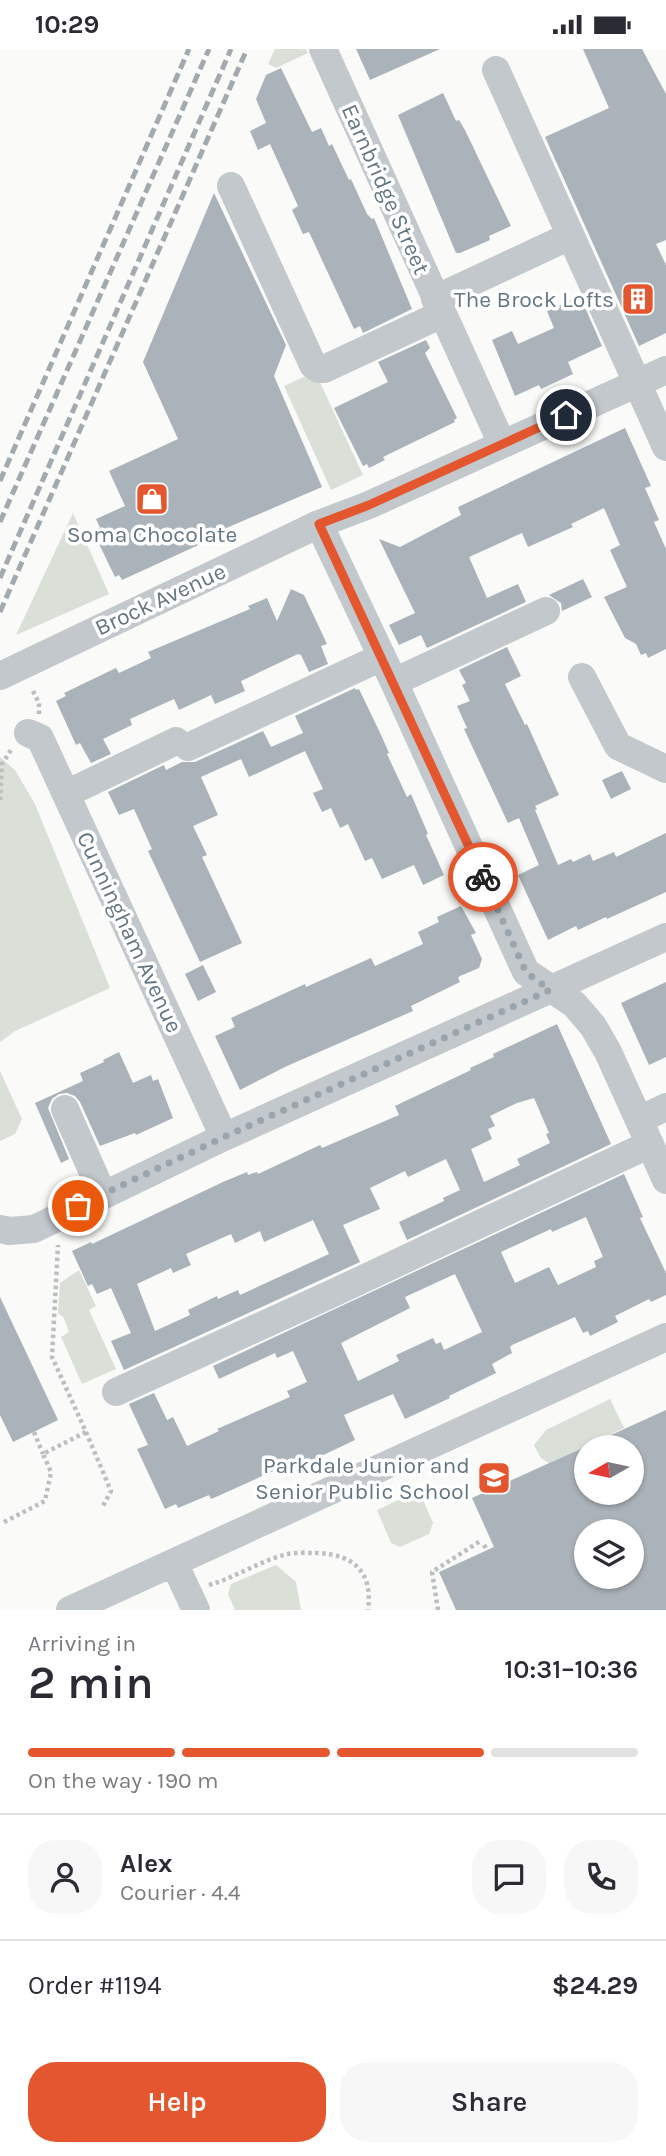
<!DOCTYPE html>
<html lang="en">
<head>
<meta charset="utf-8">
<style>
	:root { --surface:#fff; --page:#f7f7f7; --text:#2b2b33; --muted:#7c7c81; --line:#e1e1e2; --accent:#e4572e }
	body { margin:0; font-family:Karla,sans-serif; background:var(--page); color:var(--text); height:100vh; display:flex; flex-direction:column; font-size:26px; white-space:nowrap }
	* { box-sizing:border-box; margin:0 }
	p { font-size:23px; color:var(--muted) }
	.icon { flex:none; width:38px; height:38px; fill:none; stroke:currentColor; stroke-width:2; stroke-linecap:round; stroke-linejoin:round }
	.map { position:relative; height:1561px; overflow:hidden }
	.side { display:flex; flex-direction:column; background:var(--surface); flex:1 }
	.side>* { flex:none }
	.needle { width:46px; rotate:261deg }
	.fabs { position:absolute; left:574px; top:1386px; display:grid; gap:14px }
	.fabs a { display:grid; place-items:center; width:70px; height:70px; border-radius:50%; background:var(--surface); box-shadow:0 2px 5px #0004; font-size:35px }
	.pin { position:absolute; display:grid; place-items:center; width:60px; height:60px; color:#fff; margin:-30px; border:4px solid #fff; border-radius:50%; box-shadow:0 2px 7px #0007 }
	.courier { position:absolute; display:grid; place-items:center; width:70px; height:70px; margin:-35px; border:5px solid #e4572e; border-radius:50%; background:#fff; color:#222; box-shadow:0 2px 9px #0007 }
	.summary em { font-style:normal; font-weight:600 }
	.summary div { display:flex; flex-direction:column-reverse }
	.summary { display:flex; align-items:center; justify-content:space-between; height:119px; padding:0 28px }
	h1 { font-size:46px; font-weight:600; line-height:52px }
	.bar { display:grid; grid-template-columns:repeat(4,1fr); gap:10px 7px; align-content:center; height:84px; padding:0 28px }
	.bar i { height:9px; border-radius:5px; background:var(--line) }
	.bar .on { background:var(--accent) }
	.bar p { grid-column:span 4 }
	.line { display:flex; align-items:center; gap:18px; padding:0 28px; border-top:2px solid var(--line) }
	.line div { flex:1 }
	.round { display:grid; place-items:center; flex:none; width:74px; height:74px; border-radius:28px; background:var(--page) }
	.action { display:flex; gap:14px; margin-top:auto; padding:14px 28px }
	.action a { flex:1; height:80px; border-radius:28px; background:var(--accent); color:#fff; font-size:28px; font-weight:600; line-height:80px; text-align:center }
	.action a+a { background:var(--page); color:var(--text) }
	.status { display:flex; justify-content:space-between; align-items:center; height:49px; padding:0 35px; background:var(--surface); direction:ltr }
	.status svg { height:19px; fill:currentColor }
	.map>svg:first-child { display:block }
	.green { fill:#dadfd7 }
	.building { fill:#aab3b9; fill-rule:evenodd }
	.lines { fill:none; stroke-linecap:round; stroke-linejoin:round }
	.path { stroke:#bbbfc2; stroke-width:4.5; stroke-dasharray:3.5 3.5; stroke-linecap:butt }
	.minor { stroke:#c3c8cc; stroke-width:28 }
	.rail { stroke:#a2aab0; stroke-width:5; stroke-dasharray:10 5; stroke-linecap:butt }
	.done { stroke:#99a4ac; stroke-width:7; stroke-dasharray:0 12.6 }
	.route { stroke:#e4572e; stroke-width:9 }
	.labels { text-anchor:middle; stroke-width:7; stroke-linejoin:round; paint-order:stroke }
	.street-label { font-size:23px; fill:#657683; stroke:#fff }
	.poi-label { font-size:23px; fill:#657683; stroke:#fff; text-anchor:end }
</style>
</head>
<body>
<div class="status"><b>10:29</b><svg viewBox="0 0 49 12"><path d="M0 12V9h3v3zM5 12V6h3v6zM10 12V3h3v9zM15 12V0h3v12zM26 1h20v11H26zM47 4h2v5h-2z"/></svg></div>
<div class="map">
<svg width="666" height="1561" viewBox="0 0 666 1561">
	<rect width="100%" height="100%" fill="#fafaf8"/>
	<!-- green -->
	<path class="green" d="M275 0H306L308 4 276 19 268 15Z
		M308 326 310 332 318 329 363 426 331 441 284 337Z
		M73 464 109 545 16 586Z
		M0 708 15 721 35 755 110 939 15 982 0 993Z
		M0 1022 22 1070 15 1085 0 1092Z
		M79 1221 96 1257 89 1261 116 1320 82 1335 61 1288 69 1283 64 1269 58 1264 60 1234Z
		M610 1350 624 1379 549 1414 541 1409 534 1396 546 1381Z
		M411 1445 421 1446 433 1474 429 1485 400 1498 391 1494 377 1461Z
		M276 1516 296 1533 301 1561H235L228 1545 231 1535Z"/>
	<!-- building -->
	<path class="building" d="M356 0H440L370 31Z
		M583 0H642L666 45V191L656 195 666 216V284L639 297 545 88 609 59Z
		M281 19 312 83 321 79 329 97 332 95 349 131 351 130 367 165 372 170 374 169 412 260 363 284 360 277 354 280 309 183 303 185 292 161 298 157 270 95 258 101 250 82 266 74 256 50 266 26Z
		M443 44 456 72 459 71 465 81 511 177 489 187 490 191 460 204H456L398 66Z
		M214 144 286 296 274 327 322 438 201 490 203 494 122 531 119 526 115 528 99 495 103 493 98 480 100 479 96 470 125 457 109 422 178 390 143 313Z
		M580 247 602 297 568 313 573 325 541 340 539 336 515 347 492 291 512 282 518 295 554 279 547 262Z
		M426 291 430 299 425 304 457 369 454 371 455 373 383 408 385 411 369 419 367 415 363 417 334 359 388 333 378 313Z
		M625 379 651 437 645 439 659 471 654 473 666 500V600L648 609 646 604 641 606 636 595 625 589 604 548 627 538 610 501 620 496 604 459 571 475 573 478 528 498 522 484 469 508 487 549 518 535 526 553 427 599 421 586 399 596 389 576 415 564 379 490 400 498 461 466 458 458Z
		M583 530 592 548 562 562 561 554 549 546Z
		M291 540 304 546 327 595 321 597 328 615 309 623 301 606 298 605 241 632 245 642 215 655 211 646 179 661 174 650 130 670 132 676 103 690 111 705 91 714 80 694 76 696 56 652 66 647 64 644 116 619 119 624 151 609 148 603 250 560 248 557 267 549 277 572Z
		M507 598 521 627 505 635 525 676 527 675 559 746 535 757 537 760 535 761 558 816 571 810 573 813 590 805 593 812 614 803 616 808 666 784V843L607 870 606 868 578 881 576 877 548 891 518 826 539 816 519 769 508 774 464 680 467 679 457 657 470 652 462 636 466 634 459 621Z
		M355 639 356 641 359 640 382 688 389 704 387 705 407 748 411 745 428 785 426 786 444 826 423 836 414 816 382 830 372 809 365 812 348 775 340 779 331 759 322 763 313 744 323 740 305 702 249 728 241 710 201 728 218 766 193 777 207 806 202 808 242 894 200 913 148 802 152 800 134 760 119 766 108 743 164 716 166 721 182 713H195L263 682 271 698 303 684 295 667Z
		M622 722 631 740 611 750 602 731Z
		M461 857 476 884 471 886 482 910 479 919 460 927 458 929 460 933 411 957 413 962 287 1017 240 1041 215 987 235 978 231 969 305 935 306 938 371 909 375 917 423 895 418 883 439 873 437 868Z
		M203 916 216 943 198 952 185 925Z
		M666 933V1008L649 1016 621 954Z
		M557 975 611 1095 407 1191 399 1173 444 1152 443 1149 460 1141 446 1110 408 1128 405 1122 370 1139 380 1160 343 1176 360 1213 124 1321 111 1292 131 1284 111 1239 97 1245 92 1235 88 1237 72 1202 91 1193 92 1195 223 1133 247 1123 248 1126 257 1123 258 1125 320 1096 322 1099 399 1066 395 1057 471 1021 470 1019 494 1008 493 1005ZM534 1049 549 1084 546 1085 550 1094 517 1110 520 1116 484 1133 471 1100 492 1090 488 1080 495 1077 490 1067 517 1054ZM313 1171 329 1205 240 1246 238 1241 218 1250 217 1247 188 1261 190 1266 155 1282 137 1235 171 1219 173 1224 191 1216 186 1205 231 1185 235 1194 260 1182 264 1193Z
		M119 1003 133 1034 151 1026 153 1032 158 1030 173 1069 136 1086 135 1084 100 1097 80 1053 75 1047 67 1044 59 1045 52 1050 48 1059 69 1110 61 1114 35 1054 83 1032 80 1024 104 1013 103 1011Z
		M624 1125 643 1168 640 1169 666 1224V1246L651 1253 649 1250 615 1267 618 1273 590 1287 588 1282 583 1284 575 1268 512 1296 510 1298 512 1304 492 1315 496 1324 449 1347 450 1349 405 1370 393 1345 344 1366 355 1391 300 1417 298 1411 218 1447 211 1450 209 1446 178 1459 176 1455 165 1460 137 1400 148 1396 129 1355 154 1344 167 1371 173 1368 187 1397 219 1382 217 1380 290 1348 287 1342 307 1333 293 1302 277 1309 275 1304 219 1330 213 1317ZM586 1168 603 1208 594 1212 596 1218 558 1236 549 1218 515 1234 501 1203 551 1180 552 1183ZM455 1225 482 1283 444 1301 441 1293 436 1295 433 1289 396 1306 399 1312 358 1332 341 1294 410 1259 405 1248Z
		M0 1248 58 1371 13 1393 0 1366Z
		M666 1361V1561H456L439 1523 494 1498 472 1449ZM586 1398H632V1444H586ZM586 1482H632V1528H586Z"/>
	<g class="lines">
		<!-- path -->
		<path class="path" d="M33 642 39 654V665
			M0 751 2 715 11 701
			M34 1383 43 1405
			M86 1383 111 1442 102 1459
			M4 1473 45 1452 51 1423 43 1405 86 1383 52 1308 58 1196
			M484 1496 487 1501
			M209 1536C234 1529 258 1513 284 1506 293 1503 306 1504 316 1504 354 1505 373 1523 368 1561
			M438 1561 432 1523 482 1491"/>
		<!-- minor -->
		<path class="minor" d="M323 0 502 395
			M496 21 666 398
			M231 137 313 316 318 320H324L442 265
			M435 250 570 187
			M319 475 394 633 526 923 574 955 593 977 608 1003 666 1131
			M0 627 319 475 369 456 666 321
			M582 628 618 697 666 720
			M394 633 546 562
			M28 684 40 689 224 1088
			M188 698 382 608
			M66 745 176 692
			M65 1060 103 1146
			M639 1071 666 1058
			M0 1180 9 1182 34 1180 224 1088 666 888
			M116 1343 331 1245 650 1095
			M174 1514 196 1561
			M70 1561 666 1288"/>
		<!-- rail -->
		<path class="rail" d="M0 432 189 0
			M0 473 209 0
			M0 529 231 0
			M0 563 247 0"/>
	</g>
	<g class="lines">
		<!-- done -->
		<path class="done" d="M78 1157 224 1088 550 941 526 923 483 828"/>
		<!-- route -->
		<path class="route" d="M483 828 319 475 369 456 566 366"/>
	</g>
	<!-- icons -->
	<defs>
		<symbol id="building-square" viewBox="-11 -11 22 22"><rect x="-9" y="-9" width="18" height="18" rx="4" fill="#e4572e" stroke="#fff"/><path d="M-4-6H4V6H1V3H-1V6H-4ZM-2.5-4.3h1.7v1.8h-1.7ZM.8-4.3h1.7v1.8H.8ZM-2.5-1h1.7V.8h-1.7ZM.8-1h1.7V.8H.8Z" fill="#fff"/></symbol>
		<symbol id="shop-square" viewBox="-11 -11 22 22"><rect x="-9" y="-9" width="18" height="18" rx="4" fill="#e4572e" stroke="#fff"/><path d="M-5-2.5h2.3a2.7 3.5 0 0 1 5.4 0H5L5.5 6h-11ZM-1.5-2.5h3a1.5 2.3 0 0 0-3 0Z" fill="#fff"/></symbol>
		<symbol id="school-square" viewBox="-11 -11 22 22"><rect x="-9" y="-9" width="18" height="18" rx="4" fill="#e4572e" stroke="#fff"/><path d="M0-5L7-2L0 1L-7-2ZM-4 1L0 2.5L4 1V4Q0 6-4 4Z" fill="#fff"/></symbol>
	</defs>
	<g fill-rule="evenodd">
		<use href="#building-square" x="619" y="231" width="38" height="38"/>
		<use href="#shop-square" x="133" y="431" width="38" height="38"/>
		<use href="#school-square" x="475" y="1410" width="38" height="38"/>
	</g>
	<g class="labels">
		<!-- street labels -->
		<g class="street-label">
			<text transform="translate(386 140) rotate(66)" y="8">Earnbridge Street</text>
			<text transform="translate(160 550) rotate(-25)" y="8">Brock Avenue</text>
			<text transform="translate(130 883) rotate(65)" y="8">Cunningham Avenue</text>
		</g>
		<!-- poi labels -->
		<g class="poi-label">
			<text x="614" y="258">The Brock Lofts</text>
			<text x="152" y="493" text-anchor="middle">Soma Chocolate</text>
			<text x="470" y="1424">Parkdale Junior and<tspan x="470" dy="26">Senior Public School</tspan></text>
		</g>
	</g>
</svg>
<div class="fabs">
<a><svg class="needle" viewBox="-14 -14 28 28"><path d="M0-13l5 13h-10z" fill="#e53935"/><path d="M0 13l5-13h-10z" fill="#7c7c81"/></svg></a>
<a><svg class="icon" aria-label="layers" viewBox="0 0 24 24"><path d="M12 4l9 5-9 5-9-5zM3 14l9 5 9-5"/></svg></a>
</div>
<div class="pin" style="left:78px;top:1157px;background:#ea580c"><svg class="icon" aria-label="bag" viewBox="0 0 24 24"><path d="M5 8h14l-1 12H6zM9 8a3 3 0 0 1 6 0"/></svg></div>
<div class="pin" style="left:566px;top:366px;background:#1f2937"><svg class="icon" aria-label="home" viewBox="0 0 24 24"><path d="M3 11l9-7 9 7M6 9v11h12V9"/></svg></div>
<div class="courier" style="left:483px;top:828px"><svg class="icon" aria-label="bike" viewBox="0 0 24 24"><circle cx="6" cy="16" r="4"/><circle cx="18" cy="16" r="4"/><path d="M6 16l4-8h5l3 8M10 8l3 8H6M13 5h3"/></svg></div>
</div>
<section class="side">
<div class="summary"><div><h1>2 min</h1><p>Arriving in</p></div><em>10:31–10:36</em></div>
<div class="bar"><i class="on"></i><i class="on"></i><i class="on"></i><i></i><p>On the way · 190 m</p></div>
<div class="line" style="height:126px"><a class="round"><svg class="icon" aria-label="person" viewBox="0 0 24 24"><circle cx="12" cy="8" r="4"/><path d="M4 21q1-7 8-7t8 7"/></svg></a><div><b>Alex</b><p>Courier · 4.4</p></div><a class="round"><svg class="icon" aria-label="chat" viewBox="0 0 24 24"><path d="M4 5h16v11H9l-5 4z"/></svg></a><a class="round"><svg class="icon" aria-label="phone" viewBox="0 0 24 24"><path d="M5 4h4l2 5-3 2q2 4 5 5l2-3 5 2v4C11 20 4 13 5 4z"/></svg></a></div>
<div class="line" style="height:91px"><div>Order #1194</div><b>$24.29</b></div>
<div class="action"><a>Help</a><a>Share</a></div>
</section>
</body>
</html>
